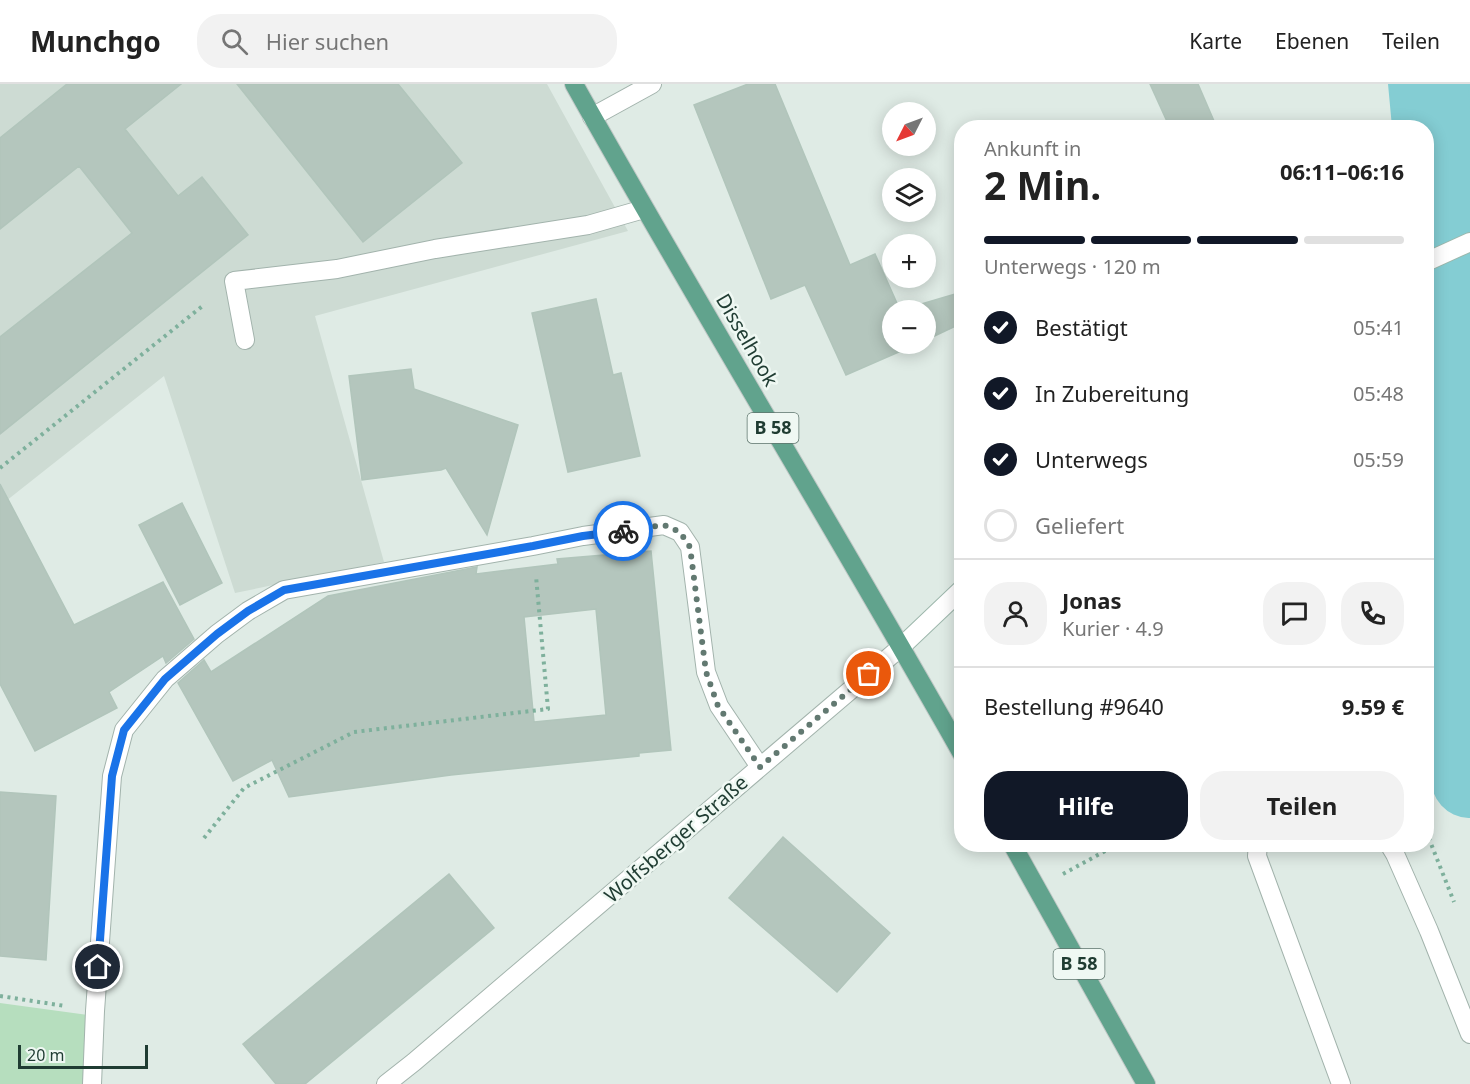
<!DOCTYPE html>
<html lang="de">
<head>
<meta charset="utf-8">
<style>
	:root { --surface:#fff; --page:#f2f2f2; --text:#222; --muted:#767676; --line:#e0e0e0; --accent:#111827 }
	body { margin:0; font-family:"Noto Sans",sans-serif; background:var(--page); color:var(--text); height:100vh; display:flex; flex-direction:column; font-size:22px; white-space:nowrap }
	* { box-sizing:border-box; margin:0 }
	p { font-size:20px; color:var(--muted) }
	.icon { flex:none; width:33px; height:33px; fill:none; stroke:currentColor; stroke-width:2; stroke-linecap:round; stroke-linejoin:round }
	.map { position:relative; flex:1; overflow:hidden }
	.details { position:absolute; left:954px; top:36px; width:480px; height:732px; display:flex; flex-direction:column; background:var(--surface); border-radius:24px; box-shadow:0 3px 15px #0003 }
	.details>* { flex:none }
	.needle { width:39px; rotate:228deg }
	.tools { position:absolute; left:882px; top:18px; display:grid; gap:12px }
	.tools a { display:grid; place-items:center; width:54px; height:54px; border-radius:50%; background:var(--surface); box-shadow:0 3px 15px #0003; font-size:30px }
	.scale { position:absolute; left:18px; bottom:15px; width:130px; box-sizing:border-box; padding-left:6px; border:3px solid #1f3c32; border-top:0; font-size:16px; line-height:21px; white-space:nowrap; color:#1f3c32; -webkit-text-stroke:4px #eff8f3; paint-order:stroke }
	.pin { position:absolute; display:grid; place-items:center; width:51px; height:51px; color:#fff; margin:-26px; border:3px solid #fff; border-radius:50%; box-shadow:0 2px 6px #0007 }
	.courier { position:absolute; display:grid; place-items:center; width:60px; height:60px; margin:-30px; border:4px solid #1a73e8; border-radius:50%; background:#fff; color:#222; box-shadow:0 2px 8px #0007 }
	.headline em { font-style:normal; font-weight:700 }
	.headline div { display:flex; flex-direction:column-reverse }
	.headline { display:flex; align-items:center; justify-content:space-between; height:102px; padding:0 30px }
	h1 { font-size:39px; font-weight:700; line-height:45px }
	.bar { display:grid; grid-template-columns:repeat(4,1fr); gap:9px 6px; align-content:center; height:72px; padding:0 30px }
	.bar i { height:8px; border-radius:4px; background:var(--line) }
	.bar .active { background:var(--accent) }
	.bar p { grid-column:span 4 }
	.line { display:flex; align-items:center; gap:15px; padding:0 30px; border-top:2px solid var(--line) }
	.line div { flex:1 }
	.round { display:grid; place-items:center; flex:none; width:63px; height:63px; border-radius:24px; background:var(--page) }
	ol { padding:0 30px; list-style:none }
	li { display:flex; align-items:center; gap:18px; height:66px }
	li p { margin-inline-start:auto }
	li .icon { padding:6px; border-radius:50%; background:var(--accent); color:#fff; stroke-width:4 }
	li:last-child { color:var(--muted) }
	li i { width:33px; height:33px; border:3px solid var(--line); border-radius:50% }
	.action { display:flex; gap:12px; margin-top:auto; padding:12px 30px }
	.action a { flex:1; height:69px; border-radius:24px; background:var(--accent); color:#fff; font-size:24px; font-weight:700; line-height:69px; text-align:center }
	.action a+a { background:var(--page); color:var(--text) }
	header { display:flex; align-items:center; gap:36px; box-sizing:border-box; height:84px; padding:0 30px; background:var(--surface); border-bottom:2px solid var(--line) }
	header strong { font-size:28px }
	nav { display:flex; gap:33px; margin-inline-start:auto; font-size:21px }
	.search { width:420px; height:54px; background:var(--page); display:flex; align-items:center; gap:15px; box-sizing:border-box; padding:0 21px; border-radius:24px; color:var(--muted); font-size:22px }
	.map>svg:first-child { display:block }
	.built { fill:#cddbd3 }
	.green { fill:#b6debe }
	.water { fill:#84cdd3 }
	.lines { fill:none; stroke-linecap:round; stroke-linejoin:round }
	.river { stroke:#84cdd3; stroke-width:78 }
	.building { fill:#b4c6bd; stroke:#b1c5bb; stroke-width:1.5; fill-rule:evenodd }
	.lane-casing { stroke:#a2b3ac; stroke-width:20 }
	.street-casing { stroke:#a2b3ac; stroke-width:20 }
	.secondary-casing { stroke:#9db7ac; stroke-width:20 }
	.primary-casing { stroke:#c0c8c6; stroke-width:20 }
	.path { stroke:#7eb09c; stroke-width:4; stroke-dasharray:3 4.5; stroke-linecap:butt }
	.lane { stroke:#fff; stroke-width:18 }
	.street { stroke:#fff; stroke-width:18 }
	.secondary { stroke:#fff; stroke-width:18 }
	.primary { stroke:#61a38d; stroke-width:18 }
	.done { stroke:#627971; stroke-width:6; stroke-dasharray:0 10.8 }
	.route { stroke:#1a73e8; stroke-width:8 }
	.labels { text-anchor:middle; stroke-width:5; stroke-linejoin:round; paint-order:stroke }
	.shield { fill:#eff8f3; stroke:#5d746c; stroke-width:1.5 }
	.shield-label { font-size:18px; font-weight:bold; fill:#1f3c32 }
	.street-label { font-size:20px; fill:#1f3c32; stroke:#eff8f3 }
</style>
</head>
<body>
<header>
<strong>Munchgo</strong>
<div class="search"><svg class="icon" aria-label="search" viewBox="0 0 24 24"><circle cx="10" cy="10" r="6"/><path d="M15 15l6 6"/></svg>Hier suchen</div>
<nav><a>Karte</a><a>Ebenen</a><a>Teilen</a></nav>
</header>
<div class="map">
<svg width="1470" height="1000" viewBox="0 0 1470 1000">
	<rect width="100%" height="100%" fill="#dfebe5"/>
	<!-- built -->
	<path class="built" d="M0 0H547L628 147 315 232 384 478 235 509 164 292 6 417 0 420Z"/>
	<!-- green -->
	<path class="green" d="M0 919 88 931V1000H0Z"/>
	<!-- water -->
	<path class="water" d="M1388 0H1470V101L1427 122 1426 44 1392 43Z"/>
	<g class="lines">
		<!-- river -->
		<path class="river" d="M1429 0 1437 117 1438 533 1463 676 1470 695"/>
	</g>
	<!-- building -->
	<path class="building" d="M67 0H181L125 45 178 112 202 93 248 151 0 350V253L132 149 79 82 0 145V54Z
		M237 0H398L462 79 363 158Z
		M748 0H775L850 181 875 170 900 226H892V260H917L846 291 805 201 771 215 694 21Z
		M1150 0H1198L1217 44H1170Z
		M962 208V239L926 256V226H901Z
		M596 215 613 291 621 289 640 372 568 388 532 229Z
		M411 285 414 305 518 341 487 451 446 384 441 386 362 396 349 292Z
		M0 400 74 541 163 498 194 555 166 579 163 572 109 608 117 624 35 667 0 600Z
		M182 419 222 499 180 521 139 441Z
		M651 467 671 666 639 669V672L451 691 289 713 272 676 233 697 178 599 204 576 211 588 328 512 477 483 476 490 558 480 557 475ZM596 525 606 631 534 638 524 533Z
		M0 708 56 712 46 876 0 872Z
		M783 753 890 849 837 908 729 814Z
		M449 790 494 844 305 1000H276L243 960Z"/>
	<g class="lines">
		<defs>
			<path id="lane" d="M592 33 652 0
				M245 256 234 197 337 185 435 165 588 141 644 125
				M1258 760 1257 772 1341 1000
				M1389 760 1395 770 1429 847 1470 950"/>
			<path id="street" d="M92 1000 95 927 112 692 124 646 165 595 217 550 248 527 284 506 533 462 583 452 664 441 680 448 690 463 706 588 719 622 760 683
				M386 1000 414 978 901 563"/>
			<path id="secondary" d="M1426 178 1470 158
				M901 563 962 505"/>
			<path id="primary" d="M574 0C700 225 835 445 962 670
				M1012 760 1146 1000"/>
		</defs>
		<!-- lane casing -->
		<use href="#lane" class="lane-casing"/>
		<!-- street casing -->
		<use href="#street" class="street-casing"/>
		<!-- secondary casing -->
		<use href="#secondary" class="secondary-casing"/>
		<!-- primary casing -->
		<use href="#primary" class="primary-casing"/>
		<!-- path -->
		<path class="path" d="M0 384 205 220
			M1426 747 1454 818
			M204 754 244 704 354 648 548 625 536 492
			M1063 790 1118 760
			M0 912 65 922"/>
		<!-- lane -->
		<use href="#lane" class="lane"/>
		<!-- street -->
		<use href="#street" class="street"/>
		<!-- secondary -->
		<use href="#secondary" class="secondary"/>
		<!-- primary -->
		<use href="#primary" class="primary"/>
	</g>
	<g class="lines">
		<!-- done -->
		<path class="done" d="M623 447 664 441 680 448 690 463 706 588 718 622 760 683 869 590"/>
		<!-- route -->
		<path class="route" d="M98 883 112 692 124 646 165 595 217 550 248 527 284 506 533 462 583 452 623 447"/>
	</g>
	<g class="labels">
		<!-- shield labels -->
		<g class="shield">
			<rect x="747.5" y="329" width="51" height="30" rx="4.5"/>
			<rect x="1053.5" y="865" width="51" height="30" rx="4.5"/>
		</g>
		<g class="shield-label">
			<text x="773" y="350">B 58</text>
			<text x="1079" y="886">B 58</text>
		</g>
		<!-- street labels -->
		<g class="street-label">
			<text transform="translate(747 256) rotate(60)" y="7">Disselhook</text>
			<text transform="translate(676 755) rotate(-41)" y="7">Wolfsberger Straße</text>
		</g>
	</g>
</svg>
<div class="tools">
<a><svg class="needle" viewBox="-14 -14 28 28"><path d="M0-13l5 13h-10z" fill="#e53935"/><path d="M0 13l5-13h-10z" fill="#767676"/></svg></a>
<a><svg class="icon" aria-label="layers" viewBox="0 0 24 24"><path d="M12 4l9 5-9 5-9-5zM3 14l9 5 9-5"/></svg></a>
<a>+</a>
<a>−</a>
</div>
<div class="scale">20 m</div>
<div class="pin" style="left:869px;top:590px;background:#ea580c"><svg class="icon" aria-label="bag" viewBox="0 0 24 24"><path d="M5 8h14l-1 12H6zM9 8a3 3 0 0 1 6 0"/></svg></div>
<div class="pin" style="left:98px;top:883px;background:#1f2937"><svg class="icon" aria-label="home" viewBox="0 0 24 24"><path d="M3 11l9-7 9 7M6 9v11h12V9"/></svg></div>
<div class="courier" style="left:623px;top:447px"><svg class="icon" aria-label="bike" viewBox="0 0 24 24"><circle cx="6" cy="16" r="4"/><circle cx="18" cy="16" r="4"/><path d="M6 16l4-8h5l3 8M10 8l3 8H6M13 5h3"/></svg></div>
<section class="details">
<div class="headline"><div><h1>2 Min.</h1><p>Ankunft in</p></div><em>06:11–06:16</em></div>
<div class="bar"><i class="active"></i><i class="active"></i><i class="active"></i><i></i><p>Unterwegs · 120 m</p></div>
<ol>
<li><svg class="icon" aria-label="check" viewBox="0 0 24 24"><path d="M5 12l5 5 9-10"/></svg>Bestätigt<p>05:41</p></li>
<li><svg class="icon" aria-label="check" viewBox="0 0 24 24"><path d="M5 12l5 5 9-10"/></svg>In Zubereitung<p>05:48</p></li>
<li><svg class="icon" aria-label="check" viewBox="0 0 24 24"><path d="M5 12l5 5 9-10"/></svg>Unterwegs<p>05:59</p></li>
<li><i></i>Geliefert</li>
</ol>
<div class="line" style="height:108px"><a class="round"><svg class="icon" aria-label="person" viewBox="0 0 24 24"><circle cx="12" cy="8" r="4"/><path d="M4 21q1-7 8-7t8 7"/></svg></a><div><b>Jonas</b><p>Kurier · 4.9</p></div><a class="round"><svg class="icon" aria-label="chat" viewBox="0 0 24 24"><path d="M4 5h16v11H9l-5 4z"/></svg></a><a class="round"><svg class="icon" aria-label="phone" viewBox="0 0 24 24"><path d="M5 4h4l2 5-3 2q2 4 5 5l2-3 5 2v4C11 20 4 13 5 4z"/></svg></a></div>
<div class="line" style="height:78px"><div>Bestellung #9640</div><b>9.59 €</b></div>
<div class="action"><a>Hilfe</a><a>Teilen</a></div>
</section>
</div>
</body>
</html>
